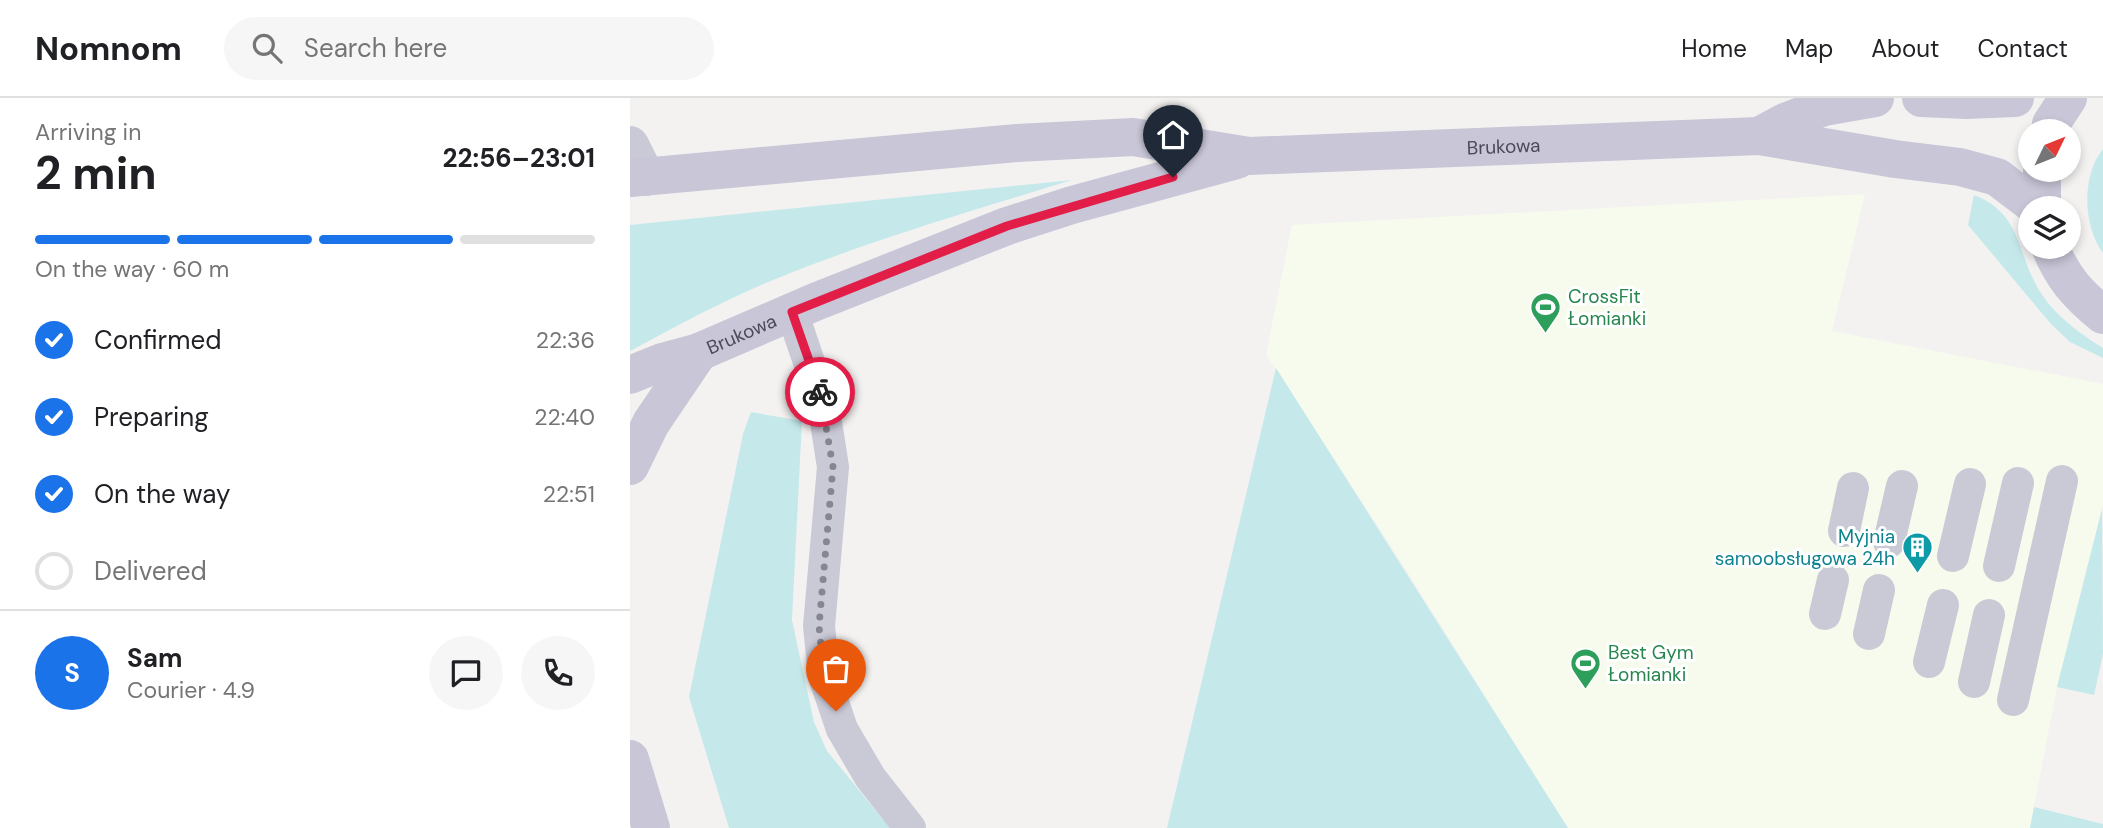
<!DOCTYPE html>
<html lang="en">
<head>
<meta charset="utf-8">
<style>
	:root { --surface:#fff; --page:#f6f6f6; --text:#202124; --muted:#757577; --line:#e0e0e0; --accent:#1a73e8 }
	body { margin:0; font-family:"DM Sans",sans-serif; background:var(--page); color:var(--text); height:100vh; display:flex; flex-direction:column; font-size:26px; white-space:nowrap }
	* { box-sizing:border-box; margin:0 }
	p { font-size:23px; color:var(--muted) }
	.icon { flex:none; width:38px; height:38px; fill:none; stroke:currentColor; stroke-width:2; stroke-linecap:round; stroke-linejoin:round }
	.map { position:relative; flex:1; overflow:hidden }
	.panel { display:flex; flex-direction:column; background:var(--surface); width:630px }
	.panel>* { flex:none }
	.needle { width:46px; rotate:47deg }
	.fabs { position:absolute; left:1388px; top:21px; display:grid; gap:14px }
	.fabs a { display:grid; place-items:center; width:63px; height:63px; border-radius:50%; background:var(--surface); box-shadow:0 4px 10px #0003; font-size:35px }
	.pin { position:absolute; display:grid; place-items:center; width:60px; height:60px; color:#fff; margin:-72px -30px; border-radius:50% 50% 50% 0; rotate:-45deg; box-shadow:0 0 7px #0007 }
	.pin .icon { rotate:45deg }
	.courier { position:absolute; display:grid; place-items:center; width:70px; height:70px; margin:-35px; border:5px solid #e11d48; border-radius:50%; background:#fff; color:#222; box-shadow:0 2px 9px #0007 }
	.overview em { font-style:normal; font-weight:700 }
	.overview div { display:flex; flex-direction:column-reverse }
	.overview { display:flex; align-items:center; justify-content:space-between; height:119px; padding:0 35px }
	h1 { font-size:46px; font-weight:700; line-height:52px }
	.bar { display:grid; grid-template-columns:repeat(4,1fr); gap:10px 7px; align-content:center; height:84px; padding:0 35px }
	.bar i { height:9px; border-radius:5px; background:var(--line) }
	.bar .active { background:var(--accent) }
	.bar p { grid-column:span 4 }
	.line { display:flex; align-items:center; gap:18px; padding:0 35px; border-top:2px solid var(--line) }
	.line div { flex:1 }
	.round { display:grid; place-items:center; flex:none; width:74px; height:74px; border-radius:37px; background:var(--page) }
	ol { padding:0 35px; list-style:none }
	li { display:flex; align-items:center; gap:21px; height:77px }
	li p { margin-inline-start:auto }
	li .icon { padding:7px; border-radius:50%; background:var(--accent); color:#fff; stroke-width:4 }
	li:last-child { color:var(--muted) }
	li i { width:38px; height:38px; border:4px solid var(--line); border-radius:50% }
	header { display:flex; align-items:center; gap:42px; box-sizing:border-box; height:98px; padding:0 35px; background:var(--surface); border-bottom:2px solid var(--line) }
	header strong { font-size:33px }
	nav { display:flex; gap:38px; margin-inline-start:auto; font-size:24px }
	.search { width:490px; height:63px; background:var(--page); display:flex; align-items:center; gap:18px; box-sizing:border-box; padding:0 24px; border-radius:38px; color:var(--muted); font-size:26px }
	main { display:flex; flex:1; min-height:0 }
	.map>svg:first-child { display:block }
	.commercial { fill:#f6fbed }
	.green { fill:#c5e9eb }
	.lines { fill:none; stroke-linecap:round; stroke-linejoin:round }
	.lane { stroke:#cac9d6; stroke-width:32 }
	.street { stroke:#cac9d6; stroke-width:38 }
	.secondary { stroke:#c8c6d7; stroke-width:38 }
	.done { stroke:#878590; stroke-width:7; stroke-dasharray:0 12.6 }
	.route { stroke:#e11d48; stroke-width:9 }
	.labels { text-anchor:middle; stroke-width:6; stroke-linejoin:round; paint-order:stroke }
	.street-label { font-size:19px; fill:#4d4a5c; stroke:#fff }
	.leisure-label { font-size:19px; fill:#27864d; stroke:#fff; text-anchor:start }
	.culture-label { font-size:19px; fill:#0d838f; stroke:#fff; text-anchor:end }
</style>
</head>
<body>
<header>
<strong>Nomnom</strong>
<div class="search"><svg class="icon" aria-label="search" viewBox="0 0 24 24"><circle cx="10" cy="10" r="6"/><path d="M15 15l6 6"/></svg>Search here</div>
<nav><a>Home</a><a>Map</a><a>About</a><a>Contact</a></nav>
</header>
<main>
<section class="panel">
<div class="overview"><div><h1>2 min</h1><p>Arriving in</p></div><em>22:56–23:01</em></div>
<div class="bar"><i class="active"></i><i class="active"></i><i class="active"></i><i></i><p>On the way · 60 m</p></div>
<ol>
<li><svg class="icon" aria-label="check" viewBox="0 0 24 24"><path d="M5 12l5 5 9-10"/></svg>Confirmed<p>22:36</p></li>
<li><svg class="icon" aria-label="check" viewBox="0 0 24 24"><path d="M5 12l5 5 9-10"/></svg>Preparing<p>22:40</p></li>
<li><svg class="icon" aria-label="check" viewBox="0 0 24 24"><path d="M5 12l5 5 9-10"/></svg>On the way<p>22:51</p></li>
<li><i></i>Delivered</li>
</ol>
<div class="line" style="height:126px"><b class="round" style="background:var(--accent);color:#fff">S</b><div><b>Sam</b><p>Courier · 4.9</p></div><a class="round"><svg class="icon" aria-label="chat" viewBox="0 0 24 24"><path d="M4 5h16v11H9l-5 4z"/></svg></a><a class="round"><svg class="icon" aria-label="phone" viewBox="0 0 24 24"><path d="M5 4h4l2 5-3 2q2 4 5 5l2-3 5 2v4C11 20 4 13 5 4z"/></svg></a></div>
</section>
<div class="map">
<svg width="1473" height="730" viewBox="0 0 1473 730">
	<rect width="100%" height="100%" fill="#f3f2f1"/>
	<!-- commercial -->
	<path class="commercial" d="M1235 96 1202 233 1473 286V406L1427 589 1400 730H938L761 448 636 256 662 127Z"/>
	<!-- green -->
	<path class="green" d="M1473 51V155C1453 128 1451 78 1473 51Z
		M442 82C342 113 241 142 143 182 94 202 47 228 0 253V127Z
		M1344 97C1393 116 1387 157 1409 192 1425 218 1448 234 1473 250V260L1440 244 1421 226 1338 127Z
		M646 270 938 730H537Z
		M121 314 172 323 162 522 184 624 197 653 260 730H99L59 599 113 336Z
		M1472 411 1473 556 1464 597 1427 589Z
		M1404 709 1473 726V730H1400Z"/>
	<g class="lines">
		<!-- lane -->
		<path class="lane" d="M162 214 193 305 203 369 189 528 194 578 212 631 240 679 280 730
			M1214 433 1223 390
			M1259 444 1272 388
			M1323 458 1340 386
			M1369 468 1388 385
			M1195 516 1203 482
			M1239 536 1249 492
			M1299 564 1313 507
			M1344 584 1359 517
			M1383 602 1432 383"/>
		<!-- street -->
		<path class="street" d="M0 47 16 79"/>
		<!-- secondary -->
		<g class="secondary">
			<path d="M1291 0 1336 2 1385 0"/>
			<path d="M1420 33 1421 26 1438 0"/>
			<path d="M1129 38 1155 24 1194 9 1245 0"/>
			<path d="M1412 72V110"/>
			<path id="s1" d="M0 80 387 45 503 39 619 58 1129 38 1265 61 1330 69 1367 79 1408 110"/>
			<path d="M1420 149C1433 180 1447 196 1473 217"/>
			<path id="s2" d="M0 277 32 264 69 254 185 204 377 128 442 107 607 62"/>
			<path d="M0 368 21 325 69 254"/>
			<path d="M0 661 21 730"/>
		</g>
	</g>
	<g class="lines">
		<!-- done -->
		<path class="done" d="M190 294 203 369 189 528 194 578 206 613"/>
		<!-- route -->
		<path class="route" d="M190 294 162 214 377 128 543 79"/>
	</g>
	<!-- icons -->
	<defs>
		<symbol id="stadium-pin" viewBox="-11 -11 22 30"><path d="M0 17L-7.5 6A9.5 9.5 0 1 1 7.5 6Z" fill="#2e9e5b" stroke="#fff"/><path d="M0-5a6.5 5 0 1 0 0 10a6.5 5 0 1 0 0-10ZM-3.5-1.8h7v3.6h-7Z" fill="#fff"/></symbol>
		<symbol id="building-pin" viewBox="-11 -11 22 30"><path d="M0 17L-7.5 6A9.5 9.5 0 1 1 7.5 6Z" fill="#0f9aa8" stroke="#fff"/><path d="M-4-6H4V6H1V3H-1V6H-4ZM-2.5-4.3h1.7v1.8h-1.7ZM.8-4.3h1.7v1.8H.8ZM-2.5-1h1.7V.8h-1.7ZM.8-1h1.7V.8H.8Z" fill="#fff"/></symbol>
	</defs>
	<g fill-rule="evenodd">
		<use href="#stadium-pin" x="898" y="192" width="35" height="47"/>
		<use href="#building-pin" x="1270" y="432" width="35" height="47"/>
		<use href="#stadium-pin" x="938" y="548" width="35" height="47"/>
	</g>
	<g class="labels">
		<!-- street labels -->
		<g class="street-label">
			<text dy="7" stroke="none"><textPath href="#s1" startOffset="877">Brukowa</textPath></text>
			<text dy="7" stroke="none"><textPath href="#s2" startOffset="119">Brukowa</textPath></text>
		</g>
		<!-- leisure labels -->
		<g class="leisure-label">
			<text x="938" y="205">CrossFit<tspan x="938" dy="22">Łomianki</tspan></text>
			<text x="978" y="561">Best Gym<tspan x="978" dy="22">Łomianki</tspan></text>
		</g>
		<!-- culture labels -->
		<g class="culture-label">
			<text x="1265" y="445">Myjnia<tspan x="1265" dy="22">samoobsługowa 24h</tspan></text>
		</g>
	</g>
</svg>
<div class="fabs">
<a><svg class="needle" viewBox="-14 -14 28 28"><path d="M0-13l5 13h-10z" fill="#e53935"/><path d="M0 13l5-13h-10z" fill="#757577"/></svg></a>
<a><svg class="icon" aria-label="layers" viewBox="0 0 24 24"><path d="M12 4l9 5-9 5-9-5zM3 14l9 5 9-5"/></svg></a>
</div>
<div class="pin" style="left:206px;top:613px;background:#ea580c"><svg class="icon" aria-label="bag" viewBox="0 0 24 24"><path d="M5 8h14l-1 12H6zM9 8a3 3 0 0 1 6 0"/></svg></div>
<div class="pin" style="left:543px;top:79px;background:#1f2937"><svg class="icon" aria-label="home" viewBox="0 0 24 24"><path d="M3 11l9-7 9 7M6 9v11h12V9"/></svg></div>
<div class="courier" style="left:190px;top:294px"><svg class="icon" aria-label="bike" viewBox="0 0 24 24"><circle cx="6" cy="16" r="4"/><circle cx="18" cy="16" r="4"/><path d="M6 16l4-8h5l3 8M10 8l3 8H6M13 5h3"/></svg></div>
</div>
</main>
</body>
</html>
